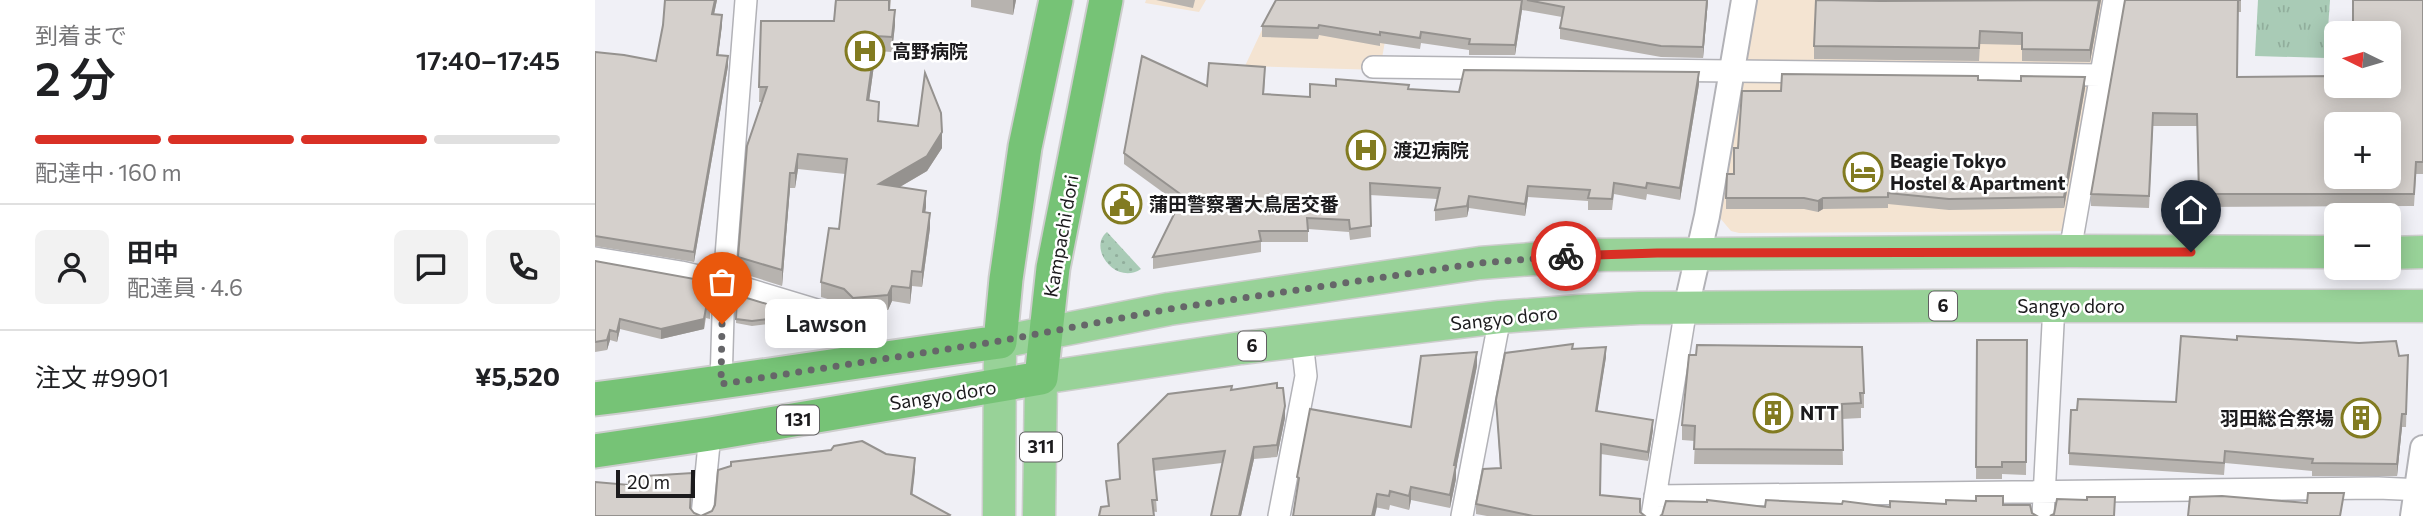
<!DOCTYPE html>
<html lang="ja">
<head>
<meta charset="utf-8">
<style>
	:root { --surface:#fff; --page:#f2f2f2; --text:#202124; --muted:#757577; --line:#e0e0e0; --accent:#d93025 }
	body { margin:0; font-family:Commissioner,"Noto Sans JP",sans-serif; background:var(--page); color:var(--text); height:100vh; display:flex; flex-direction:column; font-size:26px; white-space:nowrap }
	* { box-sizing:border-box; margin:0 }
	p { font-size:23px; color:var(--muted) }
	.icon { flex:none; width:38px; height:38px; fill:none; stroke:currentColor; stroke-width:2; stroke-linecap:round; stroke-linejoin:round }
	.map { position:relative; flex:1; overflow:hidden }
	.side { display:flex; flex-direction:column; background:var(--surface); width:595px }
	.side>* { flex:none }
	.needle { width:46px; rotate:275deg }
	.tools { position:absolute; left:1729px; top:21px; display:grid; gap:14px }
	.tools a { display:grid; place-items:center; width:77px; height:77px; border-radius:10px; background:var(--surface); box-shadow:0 4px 18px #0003; font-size:35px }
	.scale { position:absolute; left:21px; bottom:18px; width:79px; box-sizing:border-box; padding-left:7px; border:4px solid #1c1b1d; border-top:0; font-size:19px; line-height:24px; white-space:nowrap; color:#1c1b1d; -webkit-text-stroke:5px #fff; paint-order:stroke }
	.pin { position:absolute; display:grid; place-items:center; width:60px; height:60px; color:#fff; margin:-72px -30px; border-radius:50% 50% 50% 0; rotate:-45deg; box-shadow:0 0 7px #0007 }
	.pin .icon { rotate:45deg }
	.courier { position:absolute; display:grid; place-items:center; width:70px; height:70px; margin:-35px; border:5px solid #d93025; border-radius:50%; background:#fff; color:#222; box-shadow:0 2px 9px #0007 }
	.bubble { position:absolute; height:49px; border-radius:10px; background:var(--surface); box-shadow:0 4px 18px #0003; font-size:23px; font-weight:600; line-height:49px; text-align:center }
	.headline em { font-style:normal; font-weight:600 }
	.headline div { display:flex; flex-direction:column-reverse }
	.headline { display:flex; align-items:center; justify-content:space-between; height:119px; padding:0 35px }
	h1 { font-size:46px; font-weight:600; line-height:52px }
	.bar { display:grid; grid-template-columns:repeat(4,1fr); gap:10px 7px; align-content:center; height:84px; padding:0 35px }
	.bar i { height:9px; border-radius:5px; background:var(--line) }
	.bar .selected { background:var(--accent) }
	.bar p { grid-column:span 4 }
	.line { display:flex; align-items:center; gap:18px; padding:0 35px; border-top:2px solid var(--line) }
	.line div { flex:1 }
	.round { display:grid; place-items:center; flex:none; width:74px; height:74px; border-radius:10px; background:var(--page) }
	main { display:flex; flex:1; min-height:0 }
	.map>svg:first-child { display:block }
	.commercial { fill:#f4e4d2 }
	.grass { fill:url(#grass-dots) }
	.park { fill:url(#park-tufts) }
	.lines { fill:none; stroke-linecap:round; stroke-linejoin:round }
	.minor-casing { stroke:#b2b2b7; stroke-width:24 }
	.tertiary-casing { stroke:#b2b2b7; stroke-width:28 }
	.primary-casing { stroke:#cdcdcd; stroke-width:35 }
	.trunk-casing { stroke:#cdcdcd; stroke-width:37 }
	.minor { stroke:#fff; stroke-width:21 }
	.tertiary { stroke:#fff; stroke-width:24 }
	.primary { stroke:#98d298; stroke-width:32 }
	.trunk { stroke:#76c376; stroke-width:33 }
	.wall { fill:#b7b3af }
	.shaded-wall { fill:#95928f }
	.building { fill:#d5d0cc; stroke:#95928f; stroke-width:2; fill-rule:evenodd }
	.done { stroke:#666669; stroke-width:7; stroke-dasharray:0 12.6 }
	.route { stroke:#d93025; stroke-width:9 }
	.labels { text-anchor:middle; stroke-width:5; stroke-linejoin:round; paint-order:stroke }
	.shield { fill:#fff; stroke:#605f61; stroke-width:2 }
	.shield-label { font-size:18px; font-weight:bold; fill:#1c1b1d }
	.poi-label { font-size:19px; font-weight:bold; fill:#1c1b1d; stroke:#fff; text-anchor:start }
	.street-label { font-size:19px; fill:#1c1b1d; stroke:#fff }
</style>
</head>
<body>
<main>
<section class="side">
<div class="headline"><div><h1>2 分</h1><p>到着まで</p></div><em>17:40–17:45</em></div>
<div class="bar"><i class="selected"></i><i class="selected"></i><i class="selected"></i><i></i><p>配達中 · 160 m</p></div>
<div class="line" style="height:126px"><a class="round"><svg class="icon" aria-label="person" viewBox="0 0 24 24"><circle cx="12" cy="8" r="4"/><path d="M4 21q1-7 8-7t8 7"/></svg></a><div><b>田中</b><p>配達員 · 4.6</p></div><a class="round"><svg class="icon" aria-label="chat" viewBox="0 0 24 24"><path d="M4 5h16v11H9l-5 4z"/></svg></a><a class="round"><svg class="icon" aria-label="phone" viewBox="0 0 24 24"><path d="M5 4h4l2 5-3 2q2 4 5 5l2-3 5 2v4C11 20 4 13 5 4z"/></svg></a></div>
<div class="line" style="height:91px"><div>注文 #9901</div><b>¥5,520</b></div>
</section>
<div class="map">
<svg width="1828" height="516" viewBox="0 0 1828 516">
	<defs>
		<pattern id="grass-dots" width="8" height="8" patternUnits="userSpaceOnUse" patternTransform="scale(1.75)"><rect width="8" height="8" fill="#a9cbb6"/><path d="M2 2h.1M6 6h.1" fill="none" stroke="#91ae9c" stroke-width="1.8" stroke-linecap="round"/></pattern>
		<pattern id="park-tufts" width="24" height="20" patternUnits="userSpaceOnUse" patternTransform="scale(1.75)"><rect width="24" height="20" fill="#a9cbb6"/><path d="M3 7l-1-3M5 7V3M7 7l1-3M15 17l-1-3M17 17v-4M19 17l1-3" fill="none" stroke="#91ae9c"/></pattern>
	</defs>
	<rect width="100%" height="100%" fill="#f0f0f6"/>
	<!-- commercial -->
	<path class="commercial" d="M551 0H611L604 12 550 3Z
		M681 0H797L785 70 650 66Z
		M1160 0H1512L1501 69 1149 67Z
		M1148 77H1495L1474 231 1144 233 1136 231 1125 218 1124 212Z"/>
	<!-- grass -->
	<path class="grass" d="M512 232 546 269C521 286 492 248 512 232Z"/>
	<!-- park -->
	<path class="park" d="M1663 0H1735L1731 58 1660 56Z"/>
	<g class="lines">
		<defs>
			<path id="minor" d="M778 67 1506 75
				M1475 251 1519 0
				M0 258 86 272 129 282 245 317 273 360
				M126 384 129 282 151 0
				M1060 496 1783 488 1828 490
				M107 516 115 434
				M684 516 711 376 707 341
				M867 516 905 317
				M1057 516 1091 308
				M1448 516 1459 305"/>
			<path id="tertiary" d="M1091 308 1112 216 1149 0
				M1818 516 1828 448"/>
			<path id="primary" d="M1794 253 1828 252
				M404 516 405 342 574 309 885 263 990 255 1475 251 1741 252
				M444 516 446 378 646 348 905 317 985 311 1045 308 1340 306H1828"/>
			<path id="trunk" d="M0 399C136 382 270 360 405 342L411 279 430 147 461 0
				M0 451 115 434 446 378 458 268 511 0"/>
		</defs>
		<!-- minor casing -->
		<use href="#minor" class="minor-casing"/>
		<!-- tertiary casing -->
		<use href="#tertiary" class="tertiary-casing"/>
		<!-- primary casing -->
		<use href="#primary" class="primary-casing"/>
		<!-- trunk casing -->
		<use href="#trunk" class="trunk-casing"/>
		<!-- minor -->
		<use href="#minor" class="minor"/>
		<!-- tertiary -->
		<use href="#tertiary" class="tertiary"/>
		<!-- primary -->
		<use href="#primary" class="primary"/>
		<!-- trunk -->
		<use href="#trunk" class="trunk"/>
	</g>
	<!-- wall -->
	<path class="wall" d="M70 0H122L119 14 127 25 123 55 133 66 99 262 0 246V52L61 61 68 25Z
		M240 0H296L295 10 300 25 297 52 281 51 274 101 284 121 347 148 332 171 305 187 331 207 330 212 335 228 327 287 317 286 315 304 297 301 293 310 258 313 249 304 226 297V282L244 229 250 174 203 169 200 188H195L187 286 143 272V257L167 102H164L166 21H239Z
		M376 0H421L418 15 376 7Z
		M561 0H600L598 8Z
		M681 0H1113L1108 58 1066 57 965 39V28L967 17 927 10 920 55H874V50L826 43 825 49 785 43V46L724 35 723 39 667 37V26Z
		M1506 0 1495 62 1427 61V45L1385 44 1384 61 1219 59V46L1285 1Z
		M1530 0H1646V12H1643L1642 77 1794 86 1828 0V174H1821L1819 206 1604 207 1602 126H1558L1554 208 1496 206V194Z
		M670 79 669 94 715 97 741 86 864 92 1104 84 1085 200 1052 194 1051 200 1019 194 1017 210H993V201L933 197 930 216 874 208 872 217 840 221V210L842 199 775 195 776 237 755 240 754 232 713 229V242H666V252L558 269V257L584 204 529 164V153L612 86Z
		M1383 80 1490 88 1469 208 1354 210 1293 204V208L1228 209 1223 212 1209 209H1131V198L1139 174 1143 148Z
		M0 261 116 282 115 319 111 318 109 329 66 339 25 329 22 342 15 340 12 350 0 352Z
		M142 295 208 315V320L157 326 141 323Z
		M1382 340H1432L1431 475 1407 474V479H1381Z
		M978 349 1011 357 1002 411 1058 430 1053 461 1006 454 1005 495 1045 512 1050 516H892L881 514V504L905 468 901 400Z
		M1813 355 1811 427H1807L1802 476H1717V471L1630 463 1629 475 1474 465V453L1482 410 1581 402 1804 356Z
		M882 366 861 469V479L855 508 816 500 814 510 795 505 794 510 702 491V477L816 427Z
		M682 388 690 418 682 457 659 459 646 516H616L627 463 559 471 562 512 513 506 511 481 525 479 523 444 637 390Z
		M1269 393V408H1266V418L1247 419 1248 465 1099 464 1100 441 1087 440V425Z"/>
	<!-- shaded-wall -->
	<path class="shaded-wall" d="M120 0H122L117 24V14Z
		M418 0H421L418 15Z
		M927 0V10L920 55V45Z
		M1112 0H1113L1108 58V47Z
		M1504 0H1506L1495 62V50Z
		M300 10V25L297 52V37Z
		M127 15V25L122 65V55Z
		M281 36V51L272 116V100Z
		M133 56V66L99 262V252Z
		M1104 72V84L1085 200V188Z
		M1490 77V88L1469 208V197Z
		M347 132V148L332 171 284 199V184Z
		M203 154V169L200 188V173Z
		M195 173V188L187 286V270Z
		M933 186V197L930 216V204Z
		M331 191V207L328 227V212Z
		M874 196V208L872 217V206Z
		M1228 198V209L1223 212V201Z
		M335 213V228L327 287V272Z
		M317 271V286L315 304V288Z
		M297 286V301L293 310V295Z
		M111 308 109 329 66 339V329Z
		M25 319V329L22 342V332Z
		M15 330V340L12 350V340Z
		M1011 347V357L1001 421V411Z
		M882 352V366L861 469V479L855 508V495L859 465Z
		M690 406V418L682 457V445Z
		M1807 414V427L1802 476V464Z
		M1058 420V430L1053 461V452Z
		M659 447V459L646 516H644Z
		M320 458V471L316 507V494Z
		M816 487V500L814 510V496Z
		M782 494V507L780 516H777Z"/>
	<!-- building -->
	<path class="building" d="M70 0H120L117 14 127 15 122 55 133 56 99 252 0 236V52L29 55 61 61 68 25Z
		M241 0H294V10H300L297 37 281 36 272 100 284 102 283 121 323 126 330 73 346 113 347 132 332 156 284 184 331 191 328 212 335 213 327 272 317 271 315 288 297 286 293 295 258 298 249 289 226 282 234 228 244 229 252 159 203 154 200 173H195L187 270 143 257 152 146 172 87H164L166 21H239Z
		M681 0H927L920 45 874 44 875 39 826 32 825 38 785 32V35L724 25 723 28 667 26Z
		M932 0H1112L1108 47 1066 46 965 28 969 7Z
		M1221 0 1285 1 1504 0 1495 50 1427 49V33L1385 31 1384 48 1219 46Z
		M1530 0H1646H1643L1642 77 1741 76V86H1794V33H1758V0H1828V162H1821L1819 194H1604L1602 114 1558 113 1554 196 1496 194ZM1741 124H1794V177H1741Z
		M547 56 612 86 614 63 670 67 668 94 715 97V84L741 86V79L814 85 813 89 864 92 869 70 1104 72 1085 188 1052 183 1051 188 1019 183 1017 199 993 198 995 190 933 186 930 204 874 196 872 206 840 210 845 188 775 183 776 226 755 229 754 220 712 218 713 231H664L666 241 558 257 588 196 529 153Z
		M1187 74 1383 76V80L1426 81V76L1490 77 1469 197 1354 199 1293 193V197L1228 198 1223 201 1209 198H1131L1132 174H1139V148H1143L1147 91H1186Z
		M0 261 116 282 115 309 111 308 109 319 66 329 25 319 22 332 15 330 12 340 0 342Z
		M142 295 208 315 157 321 141 319Z
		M1586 336 1642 340V336L1764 343 1801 341 1804 356 1813 355 1811 414H1807L1802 464 1717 463 1718 459 1630 451 1629 463 1474 453 1476 410H1482L1483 399 1581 402Z
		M1382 340H1432L1431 462H1407V467H1381Z
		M978 344 977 349 1011 347 1001 411 1058 420 1053 452 1006 444 1005 495 1045 499V512L1050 516H938L881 504 888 469 906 468 901 400 910 353Z
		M1102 345 1267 347 1269 393H1265L1266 403 1247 404 1248 450 1099 449 1100 426 1087 425 1094 355H1101Z
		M882 352 859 465H861L855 495 816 487 814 496 795 491 794 496 782 494 777 516H698L704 478 702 477 715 409 816 427 826 356Z
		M682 383V388H688L690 406 682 445 659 447 644 516H616L630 451 558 459 562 500H557L559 516H504L506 507 514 506 511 481 525 479 523 444 573 394 637 386 636 390Z
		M267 441 291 454 320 458 316 494 355 515 354 516H0V482L34 485V477L51 478V476L97 473 95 508 99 513 106 516 117 511 120 505 123 470 136 466V462L236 450 239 446Z
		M1713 493H1749L1745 516H1593L1595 497 1627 496 1712 503Z
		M1381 496H1408V505H1435L1437 513 1442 516H1065L1067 515 1071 501 1112 502V500L1170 507 1171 500 1247 504 1248 501 1295 507V501L1351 504V500L1381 501Z
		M1492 497H1520L1519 516H1455L1459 514 1462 499 1492 500Z"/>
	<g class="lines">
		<!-- done -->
		<path class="done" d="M127 324 126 384 405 341 574 309 885 263 971 256"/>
		<!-- route -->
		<path class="route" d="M971 256 1062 253 1596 252"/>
	</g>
	<!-- icons -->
	<defs>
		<symbol id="hospital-ring" viewBox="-11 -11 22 22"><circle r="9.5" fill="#fff" stroke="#827b21" stroke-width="1.5"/><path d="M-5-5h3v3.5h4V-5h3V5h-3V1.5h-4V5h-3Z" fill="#827b21"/></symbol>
		<symbol id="hotel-ring" viewBox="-11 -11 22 22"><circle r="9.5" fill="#fff" stroke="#827b21" stroke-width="1.5"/><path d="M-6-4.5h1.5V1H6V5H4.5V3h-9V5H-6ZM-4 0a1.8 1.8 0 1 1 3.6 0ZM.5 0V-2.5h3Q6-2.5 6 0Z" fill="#827b21"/></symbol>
		<symbol id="civic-ring" viewBox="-11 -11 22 22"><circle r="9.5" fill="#fff" stroke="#827b21" stroke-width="1.5"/><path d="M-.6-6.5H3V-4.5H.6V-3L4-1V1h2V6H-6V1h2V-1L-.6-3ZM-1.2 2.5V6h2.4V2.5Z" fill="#827b21"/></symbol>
		<symbol id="building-ring" viewBox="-11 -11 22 22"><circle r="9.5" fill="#fff" stroke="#827b21" stroke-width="1.5"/><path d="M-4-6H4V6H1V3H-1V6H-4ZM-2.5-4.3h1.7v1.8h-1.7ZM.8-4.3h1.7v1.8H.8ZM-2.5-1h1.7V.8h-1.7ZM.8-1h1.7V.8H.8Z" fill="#827b21"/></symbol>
	</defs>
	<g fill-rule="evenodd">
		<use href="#hospital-ring" x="248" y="29" width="44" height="44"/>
		<use href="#hospital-ring" x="749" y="128" width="44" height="44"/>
		<use href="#hotel-ring" x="1246" y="150" width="44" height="44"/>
		<use href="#civic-ring" x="505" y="182" width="44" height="44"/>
		<use href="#building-ring" x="1156" y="391" width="44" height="44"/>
		<use href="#building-ring" x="1744" y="396" width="44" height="44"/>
	</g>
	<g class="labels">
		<!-- shield labels -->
		<g class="shield">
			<rect x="1334" y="291.5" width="28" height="29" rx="5"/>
			<rect x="643" y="331.5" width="28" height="29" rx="5"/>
			<rect x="182" y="405.5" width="42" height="29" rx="5"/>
			<rect x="425" y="432.5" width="42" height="29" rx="5"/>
		</g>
		<g class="shield-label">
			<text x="1348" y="312">6</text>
			<text x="657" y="352">6</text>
			<text x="203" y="426">131</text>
			<text x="446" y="453">311</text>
		</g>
		<!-- poi labels -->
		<g class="poi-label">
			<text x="297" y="58">高野病院</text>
			<text x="798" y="157">渡辺病院</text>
			<text x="1295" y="168">Beagie Tokyo<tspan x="1295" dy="22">Hostel &amp; Apartment</tspan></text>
			<text x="554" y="211">蒲田警察署大鳥居交番</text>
			<text x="1205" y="420">NTT</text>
			<text x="1739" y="425" text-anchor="end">羽田総合祭場</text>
		</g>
		<!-- street labels -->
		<g class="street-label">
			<text transform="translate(466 236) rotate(-80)" y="7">Kampachi dori</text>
			<text x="1476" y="313">Sangyo doro</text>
			<text transform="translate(909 318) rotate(-6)" y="7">Sangyo doro</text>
			<text transform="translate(348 395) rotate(-9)" y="7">Sangyo doro</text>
		</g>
	</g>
</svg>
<div class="tools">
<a><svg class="needle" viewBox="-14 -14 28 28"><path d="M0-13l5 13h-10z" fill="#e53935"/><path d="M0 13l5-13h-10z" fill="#757577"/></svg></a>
<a>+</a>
<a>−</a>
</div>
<div class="scale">20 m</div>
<div class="pin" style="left:127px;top:324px;background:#ea580c"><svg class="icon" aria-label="bag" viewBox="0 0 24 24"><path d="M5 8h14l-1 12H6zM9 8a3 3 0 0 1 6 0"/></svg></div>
<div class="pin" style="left:1596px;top:252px;background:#1f2937"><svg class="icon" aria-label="home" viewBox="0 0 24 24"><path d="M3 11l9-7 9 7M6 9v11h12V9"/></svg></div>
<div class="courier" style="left:971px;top:256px"><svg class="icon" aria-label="bike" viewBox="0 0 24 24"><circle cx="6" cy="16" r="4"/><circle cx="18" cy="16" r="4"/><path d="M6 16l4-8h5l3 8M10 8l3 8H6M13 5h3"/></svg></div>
<div class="bubble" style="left:170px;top:299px;width:122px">Lawson</div>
</div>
</main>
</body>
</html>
